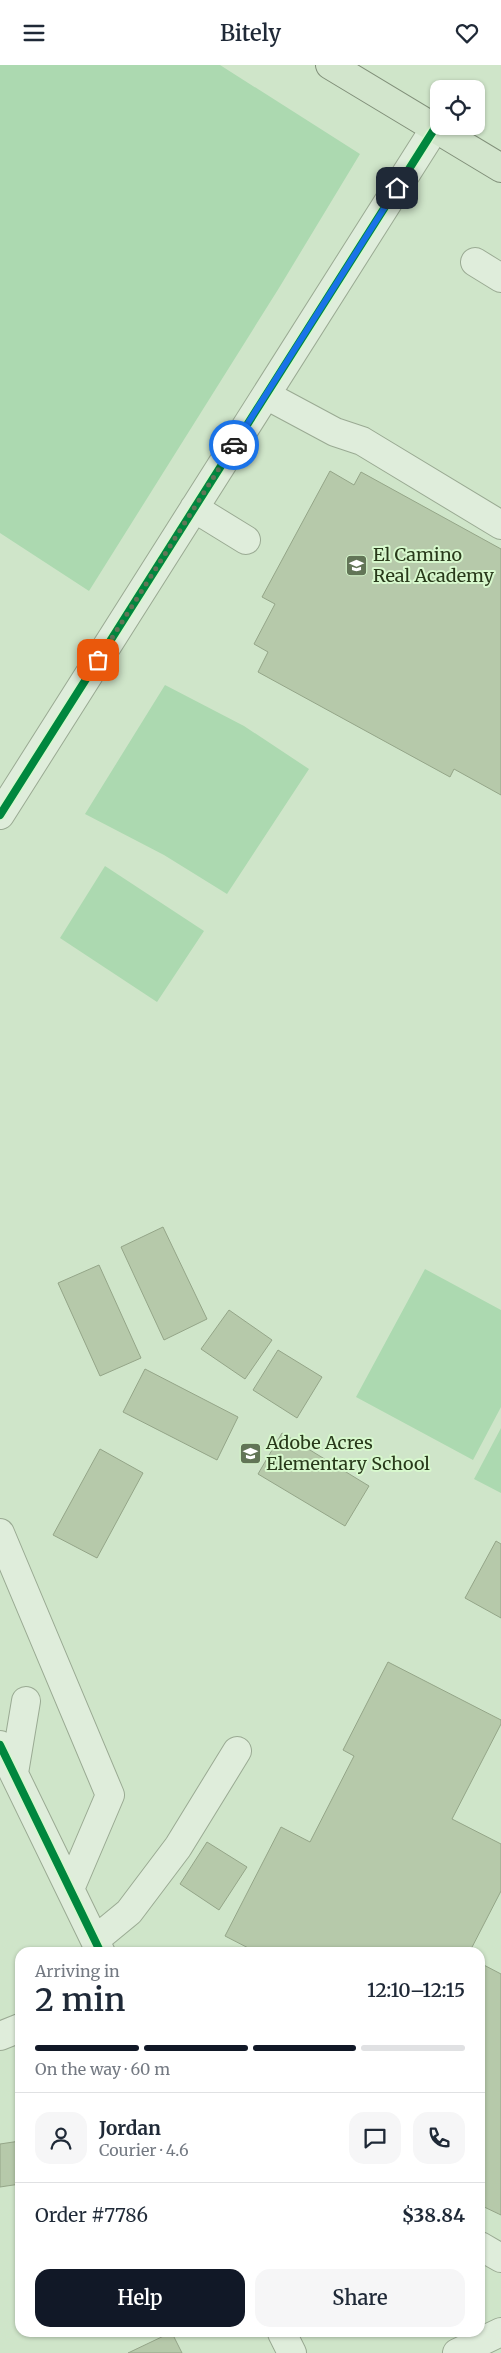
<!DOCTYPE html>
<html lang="en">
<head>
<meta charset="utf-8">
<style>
	:root { --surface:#fff; --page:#f6f6f7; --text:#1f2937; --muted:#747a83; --line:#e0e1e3; --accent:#111827 }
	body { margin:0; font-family:Merriweather,serif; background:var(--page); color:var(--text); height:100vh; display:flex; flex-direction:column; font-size:19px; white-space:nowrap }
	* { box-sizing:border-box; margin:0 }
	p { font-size:16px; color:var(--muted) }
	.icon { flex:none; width:28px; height:28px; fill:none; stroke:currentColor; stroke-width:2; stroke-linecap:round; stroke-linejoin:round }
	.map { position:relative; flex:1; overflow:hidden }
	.sheet { position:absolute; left:15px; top:1882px; width:470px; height:390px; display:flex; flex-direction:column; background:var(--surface); border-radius:15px; box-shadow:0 1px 4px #0004 }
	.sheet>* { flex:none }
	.controls { position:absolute; left:430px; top:15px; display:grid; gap:10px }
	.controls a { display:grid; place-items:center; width:55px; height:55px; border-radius:10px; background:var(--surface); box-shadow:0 1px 4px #0004; font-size:25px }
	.pin { position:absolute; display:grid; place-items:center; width:42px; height:42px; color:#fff; margin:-21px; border-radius:10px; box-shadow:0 2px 8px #0006 }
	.courier { position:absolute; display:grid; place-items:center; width:50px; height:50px; margin:-25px; border:4px solid #1a73e8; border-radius:50%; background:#fff; color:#222; box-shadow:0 1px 6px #0007 }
	.overview em { font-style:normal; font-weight:600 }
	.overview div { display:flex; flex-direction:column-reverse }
	.overview { display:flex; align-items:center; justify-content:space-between; height:85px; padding:0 20px }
	h1 { font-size:32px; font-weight:600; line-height:38px }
	.bar { display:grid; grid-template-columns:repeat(4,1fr); gap:8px 5px; align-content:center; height:60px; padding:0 20px }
	.bar i { height:6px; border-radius:4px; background:var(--line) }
	.bar .current { background:var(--accent) }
	.bar p { grid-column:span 4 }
	.line { display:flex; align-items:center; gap:12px; padding:0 20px; border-top:1px solid var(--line) }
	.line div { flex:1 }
	.round { display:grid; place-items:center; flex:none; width:52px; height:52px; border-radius:15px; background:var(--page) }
	.cta { display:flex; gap:10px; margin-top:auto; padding:10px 20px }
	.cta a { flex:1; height:58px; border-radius:15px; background:var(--accent); color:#fff; font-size:20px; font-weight:600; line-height:58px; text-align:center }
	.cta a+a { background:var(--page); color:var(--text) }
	header { display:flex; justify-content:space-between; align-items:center; height:65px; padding:0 20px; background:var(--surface); font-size:22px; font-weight:600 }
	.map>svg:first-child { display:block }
	.green { fill:#acd9b0 }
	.building { fill:#b6c9aa; stroke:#94a588 }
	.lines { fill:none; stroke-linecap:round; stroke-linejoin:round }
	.minor-casing { stroke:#9aaa93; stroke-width:30 }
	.major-casing { stroke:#808f79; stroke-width:30 }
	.minor { stroke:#dfeddb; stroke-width:28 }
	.major { stroke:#d2e5cc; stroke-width:28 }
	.cycleway-casing { stroke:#d7f8cd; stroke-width:11 }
	.cycleway { stroke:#00873e; stroke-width:8 }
	.done { stroke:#627557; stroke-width:5; stroke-dasharray:0 9 }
	.route { stroke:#1a73e8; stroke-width:6 }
	.labels { text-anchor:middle; stroke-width:4; stroke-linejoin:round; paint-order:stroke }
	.poi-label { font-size:18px; fill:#28391a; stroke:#d7f8cd; text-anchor:start }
</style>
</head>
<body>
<header><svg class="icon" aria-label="menu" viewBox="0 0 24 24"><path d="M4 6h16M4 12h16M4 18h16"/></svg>Bitely<svg class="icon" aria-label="heart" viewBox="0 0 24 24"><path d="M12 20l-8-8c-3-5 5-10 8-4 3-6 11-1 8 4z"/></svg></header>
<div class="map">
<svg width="501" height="2288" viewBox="0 0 501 2288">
	<rect width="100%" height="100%" fill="#cfe5c9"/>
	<!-- green -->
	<path class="green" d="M0 0H220L360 89 279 223 89 526 0 468Z
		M165 620 244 661 309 704 227 829 164 790 85 749Z
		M105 801 204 866 157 937 60 873Z
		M425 1204 501 1245V1342L473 1395 356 1332Z
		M501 1363V1428L474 1414Z"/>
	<!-- building -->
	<path class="building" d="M330 406 354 420 361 407 501 484V730L454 704 450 712 258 607 268 587 254 579 275 539 262 532Z
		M163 1162 207 1254 164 1275 121 1182Z
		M99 1200 141 1293 100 1311 58 1218Z
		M229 1245 272 1275 245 1314 201 1284Z
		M278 1285 322 1312 297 1353 253 1325Z
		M145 1304 238 1352 217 1395 123 1347Z
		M282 1368 369 1421 345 1461 258 1409Z
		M100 1384 143 1408 97 1493 53 1470Z
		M496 1476 501 1479V1553L465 1533Z
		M388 1597 501 1655V1659L452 1754 501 1779V1826L469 1888H258L225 1871 281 1762 310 1777 354 1691 343 1685Z
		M207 1777 247 1802 219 1845 180 1819Z
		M480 1898 501 1909V2150L480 2140Z
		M20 2076V2119L0 2122V2079Z
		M172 2268 182 2288H128L170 2268Z"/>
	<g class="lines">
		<defs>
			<path id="minor" d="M475 197 501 213
				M266 330 335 367 362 376 501 460
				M194 443 246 475
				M0 750 435 63
				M0 1468 110 1730 70 1824
				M0 1680 101 1888
				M14 1708 26 1636
				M95 1875 129 1847 178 1782 237 1686
				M0 1971 20 1963
				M480 2181 501 2193
				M282 2268 292 2288
				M457 2288 501 2267"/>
			<path id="major" d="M330 0 501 103"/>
		</defs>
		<!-- minor casing -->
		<use href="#minor" class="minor-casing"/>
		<!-- major casing -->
		<use href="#major" class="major-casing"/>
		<!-- minor -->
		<use href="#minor" class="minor"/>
		<!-- major -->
		<use href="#major" class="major"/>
		<defs>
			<path id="cycleway" d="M0 750 435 63
				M0 1680 101 1888"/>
		</defs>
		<!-- cycleway casing -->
		<use href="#cycleway" class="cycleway-casing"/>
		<!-- cycleway -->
		<use href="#cycleway" class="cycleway"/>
	</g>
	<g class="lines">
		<!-- done -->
		<path class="done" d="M98 595 234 380"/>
		<!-- route -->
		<path class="route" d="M234 380 397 123"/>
	</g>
	<!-- icons -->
	<defs>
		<symbol id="school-square" viewBox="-11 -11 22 22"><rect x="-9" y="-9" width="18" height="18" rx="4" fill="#627557" stroke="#d7f8cd"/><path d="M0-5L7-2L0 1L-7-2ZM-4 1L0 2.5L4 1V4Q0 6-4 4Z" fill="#fff"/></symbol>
	</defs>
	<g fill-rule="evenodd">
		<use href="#school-square" x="344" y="488" width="25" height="25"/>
		<use href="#school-square" x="238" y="1376" width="25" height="25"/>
	</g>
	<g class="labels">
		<!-- poi labels -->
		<g class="poi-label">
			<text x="373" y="496">El Camino<tspan x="373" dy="21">Real Academy</tspan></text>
			<text x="266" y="1384">Adobe Acres<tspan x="266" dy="21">Elementary School</tspan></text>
		</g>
	</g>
</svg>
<div class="controls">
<a><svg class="icon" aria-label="locate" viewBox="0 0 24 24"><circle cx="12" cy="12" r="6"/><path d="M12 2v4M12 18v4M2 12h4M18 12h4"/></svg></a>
</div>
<div class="pin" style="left:98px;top:595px;background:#ea580c"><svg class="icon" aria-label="bag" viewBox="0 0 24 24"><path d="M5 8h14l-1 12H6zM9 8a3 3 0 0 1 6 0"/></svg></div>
<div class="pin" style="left:397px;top:123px;background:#1f2937"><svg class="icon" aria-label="home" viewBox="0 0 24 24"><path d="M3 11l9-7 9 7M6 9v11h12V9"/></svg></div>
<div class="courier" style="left:234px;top:380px"><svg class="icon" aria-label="car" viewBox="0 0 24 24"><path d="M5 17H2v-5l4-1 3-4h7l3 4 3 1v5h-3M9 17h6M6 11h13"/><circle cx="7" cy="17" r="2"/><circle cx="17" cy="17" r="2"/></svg></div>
<section class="sheet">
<div class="overview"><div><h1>2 min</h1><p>Arriving in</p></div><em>12:10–12:15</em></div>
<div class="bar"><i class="current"></i><i class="current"></i><i class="current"></i><i></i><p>On the way · 60 m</p></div>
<div class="line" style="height:90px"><a class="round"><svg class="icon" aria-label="person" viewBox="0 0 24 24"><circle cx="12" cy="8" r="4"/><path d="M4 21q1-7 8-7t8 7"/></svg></a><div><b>Jordan</b><p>Courier · 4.6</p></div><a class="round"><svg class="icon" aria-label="chat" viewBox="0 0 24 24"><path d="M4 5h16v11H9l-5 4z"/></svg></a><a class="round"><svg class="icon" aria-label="phone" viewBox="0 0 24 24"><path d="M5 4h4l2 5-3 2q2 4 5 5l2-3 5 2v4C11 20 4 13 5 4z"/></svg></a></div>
<div class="line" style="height:65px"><div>Order #7786</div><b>$38.84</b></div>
<div class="cta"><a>Help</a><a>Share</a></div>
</section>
</div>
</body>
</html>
